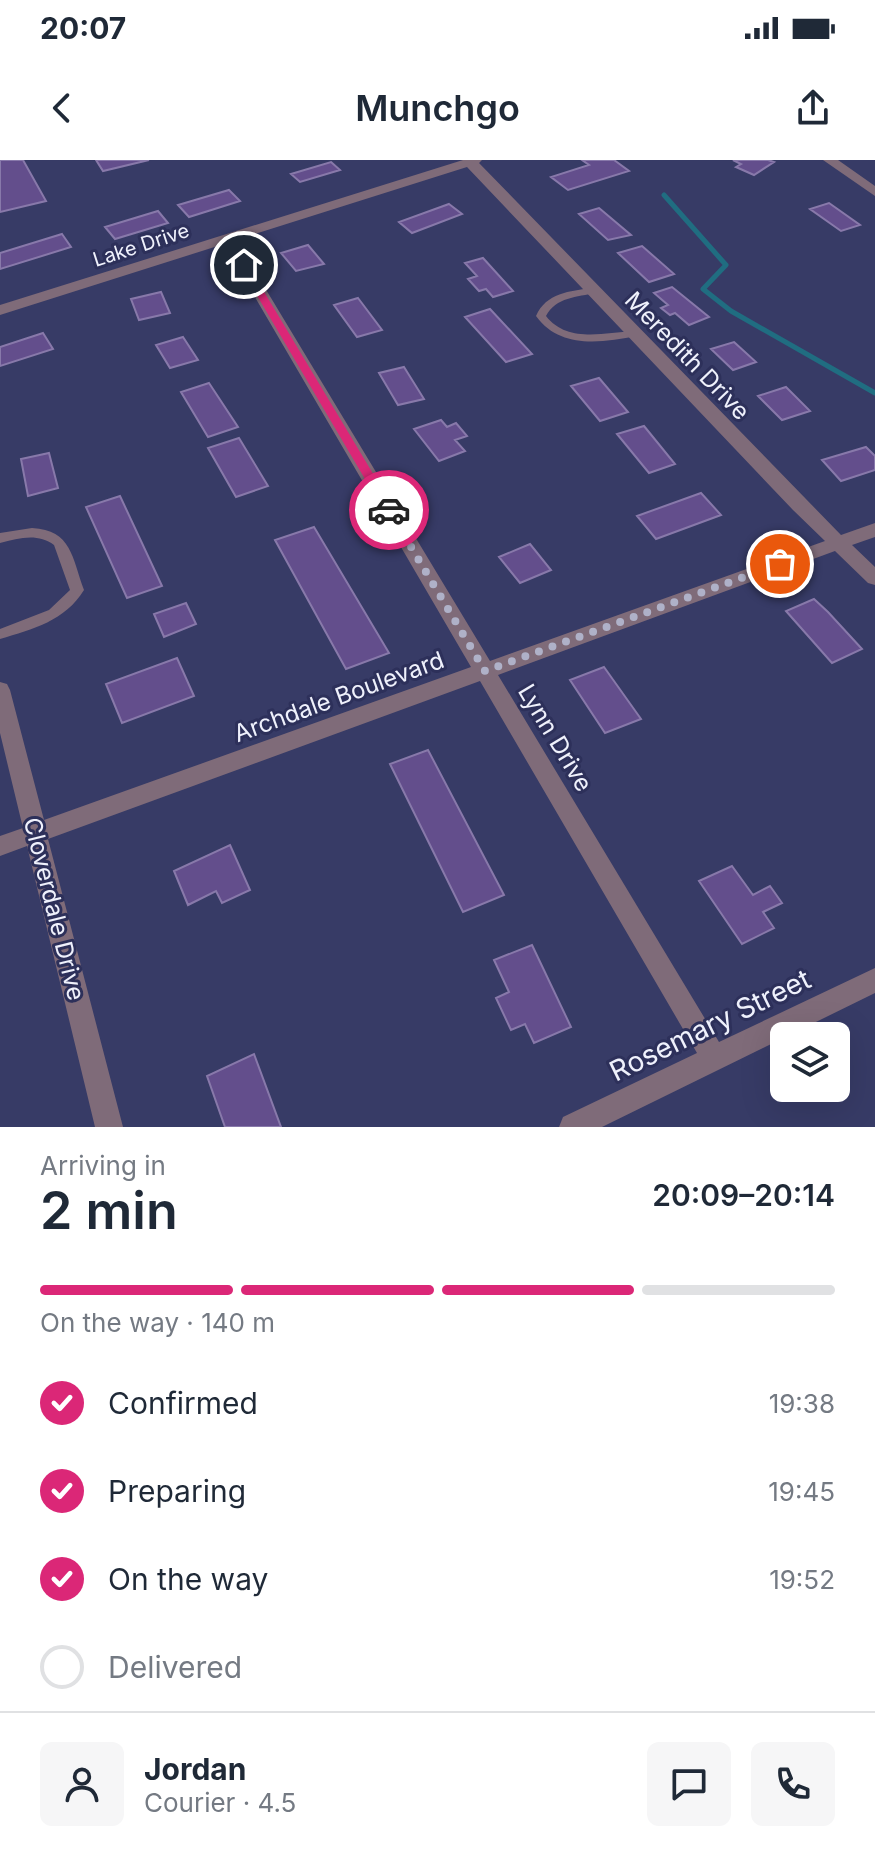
<!DOCTYPE html>
<html lang="en">
<head>
<meta charset="utf-8">
<style>
	:root { --surface:#fff; --page:#f6f6f7; --text:#1f2937; --muted:#747a83; --line:#e0e1e3; --accent:#db2777 }
	body { margin:0; font-family:Inter,sans-serif; background:var(--page); color:var(--text); height:100vh; display:flex; flex-direction:column; font-size:30px; white-space:nowrap }
	* { box-sizing:border-box; margin:0 }
	p { font-size:26px; color:var(--muted) }
	.icon { flex:none; width:44px; height:44px; fill:none; stroke:currentColor; stroke-width:2; stroke-linecap:round; stroke-linejoin:round }
	.map { position:relative; height:967px; overflow:hidden }
	.details { display:flex; flex-direction:column; background:var(--surface); flex:1 }
	.details>* { flex:none }
	.buttons { position:absolute; left:770px; top:862px; display:grid; gap:16px }
	.buttons a { display:grid; place-items:center; width:80px; height:80px; border-radius:12px; background:var(--surface); box-shadow:0 8px 32px #0002; font-size:40px }
	.pin { position:absolute; display:grid; place-items:center; width:68px; height:68px; color:#fff; margin:-34px; border:4px solid #fff; border-radius:50%; box-shadow:0 2px 8px #0007 }
	.courier { position:absolute; display:grid; place-items:center; width:80px; height:80px; margin:-40px; border:6px solid #db2777; border-radius:50%; background:#fff; color:#222; box-shadow:0 2px 10px #0007 }
	.headline em { font-style:normal; font-weight:600 }
	.headline div { display:flex; flex-direction:column-reverse }
	.headline { display:flex; align-items:center; justify-content:space-between; height:136px; padding:0 40px }
	h1 { font-size:52px; font-weight:600; line-height:60px }
	.bar { display:grid; grid-template-columns:repeat(4,1fr); gap:12px 8px; align-content:center; height:96px; padding:0 40px }
	.bar i { height:10px; border-radius:6px; background:var(--line) }
	.bar .current { background:var(--accent) }
	.bar p { grid-column:span 4 }
	.line { display:flex; align-items:center; gap:20px; padding:0 40px; border-top:2px solid var(--line) }
	.line div { flex:1 }
	.round { display:grid; place-items:center; flex:none; width:84px; height:84px; border-radius:12px; background:var(--page) }
	ol { padding:0 40px; list-style:none }
	li { display:flex; align-items:center; gap:24px; height:88px }
	li p { margin-inline-start:auto }
	li .icon { padding:8px; border-radius:50%; background:var(--accent); color:#fff; stroke-width:4 }
	li:last-child { color:var(--muted) }
	li i { width:44px; height:44px; border:4px solid var(--line); border-radius:50% }
	.status { display:flex; justify-content:space-between; align-items:center; height:56px; padding:0 40px; background:var(--surface); direction:ltr }
	.status svg { height:22px; fill:currentColor }
	header { display:flex; justify-content:space-between; align-items:center; height:104px; padding:0 40px; background:var(--surface); font-size:36px; font-weight:600 }
	.map>svg:first-child { display:block }
	.lines { fill:none; stroke-linecap:round; stroke-linejoin:round }
	.stream { stroke:#206d81; stroke-width:5 }
	.building { fill:#634e8c; stroke:#8879aa; stroke-width:2 }
	.lane { fill:#7f6b79; fill-rule:evenodd }
	.street { fill:#7f6b79; fill-rule:evenodd }
	.route { fill:#db2777 }
	.done { stroke:#afb1c8; stroke-width:8; stroke-dasharray:0 14.4 }
	.labels { text-anchor:middle; stroke-width:6; stroke-linejoin:round; paint-order:stroke }
	.far-street-label { font-size:20px; fill:#eff1fc; stroke:#2d305a }
	.street-label { font-size:24px; fill:#eff1fc; stroke:#2d305a }
	.near-street-label { font-size:28px; fill:#eff1fc; stroke:#2d305a }
</style>
</head>
<body>
<div class="status"><b>20:07</b><svg viewBox="0 0 49 12"><path d="M0 12V9h3v3zM5 12V6h3v6zM10 12V3h3v9zM15 12V0h3v12zM26 1h20v11H26zM47 4h2v5h-2z"/></svg></div>
<header><svg class="icon" aria-label="back" viewBox="0 0 24 24"><path d="M15 5l-7 7 7 7"/></svg>Munchgo<svg class="icon" aria-label="share" viewBox="0 0 24 24"><path d="M12 15V3M7 8l5-5 5 5M5 13v7h14v-7"/></svg></header>
<div class="map">
<svg width="875" height="967" viewBox="0 0 875 967">
	<rect width="100%" height="100%" fill="#373b66"/>
	<g class="lines">
		<!-- stream -->
		<path class="stream" d="M664 35 726 105 703 129 731 151 875 233"/>
	</g>
	<!-- building -->
	<path class="building" d="M0 0H23L46 41 0 52Z
		M96 0H149L103 11Z
		M582 0H614L629 11 568 30 551 17 589 5Z
		M733 0H768L774 2 754 15 736 7 741 4Z
		M331 2 340 10 300 22 291 14Z
		M229 30 240 41 189 57 178 45Z
		M829 43 860 65 841 71 810 49Z
		M449 44 462 54 412 73 399 62Z
		M599 48 631 75 608 80 579 54Z
		M158 51 168 63 115 79 105 67Z
		M62 74 71 87 0 109V93Z
		M308 85 324 104 296 111 281 93Z
		M642 86 674 114 649 122 618 93Z
		M483 98 513 131 493 137 486 129 479 131 468 119 477 116 465 103Z
		M672 127 709 157 689 165 675 153 670 155 661 148 668 145 654 133Z
		M161 132 170 153 139 160 131 139Z
		M358 138 382 170 357 177 334 145Z
		M490 149 532 194 506 202 465 157Z
		M43 173 53 189 0 206V187Z
		M183 177 198 200 170 208 156 185Z
		M734 182 756 202 733 210 711 189Z
		M404 207 424 239 398 245 379 213Z
		M599 218 628 252 600 261 571 226Z
		M209 223 238 267 208 277 181 232Z
		M786 227 810 251 782 260 758 236Z
		M441 260 447 267 456 263 467 276 455 280 465 291 439 301 414 269Z
		M644 266 675 304 649 313 617 274Z
		M239 278 268 326 236 337 208 288Z
		M866 287 875 296V310L841 321 822 300Z
		M49 293 58 328 28 336 21 299Z
		M701 333 721 355 656 379 637 356Z
		M120 336 162 426 127 438 86 347Z
		M314 367 389 493 346 509 275 380Z
		M530 384 551 410 520 423 499 397Z
		M814 439 828 452 862 489 832 503 786 451Z
		M186 443 196 464 164 477 154 454Z
		M177 498 194 536 122 563 106 524Z
		M604 507 641 559 605 573 570 520Z
		M428 590 504 735 463 752 390 604Z
		M230 685 250 730 222 743 216 731 188 745 174 711Z
		M732 706 753 735 770 726 782 743 763 752 774 768 742 784 699 721Z
		M532 785 571 867 534 883 525 864 511 870 496 838 509 832 494 800Z
		M254 894 281 967H225L207 916Z"/>
	<g class="lines">
		<!-- lane -->
		<path class="lane" d="M592 128 597 131 596 133C577 137 556 137 546 156 567 183 603 173 633 171L637 172V176C600 183 560 189 536 156 546 133 570 131 592 128Z
			M32 368C72 370 72 398 84 430 65 461 33 469 0 479V469L49 450 70 430 54 385C38 373 19 378 0 383V373Z"/>
		<!-- street -->
		<path class="street" d="M463 0H482L479 3 841 375 875 363V377L852 385 875 407V425L868 423 835 391 498 515 719 882 875 808V833L602 967H559L563 957 697 893 480 521 48 679 123 967H95L27 686 0 696V676L23 668 0 573V522L7 524 10 530 44 660 471 507 224 84 0 155V145ZM467 7 793 350 825 381 490 501 236 80Z
			M823 0H838L875 26V36Z"/>
	</g>
	<!-- route -->
	<path class="route" d="M244 102 248 105 393 347V353H385L239 105Z"/>
	<g class="lines">
		<!-- done -->
		<path class="done" d="M389 350 485 511 780 404"/>
	</g>
	<g class="labels">
		<!-- far-street labels -->
		<g class="far-street-label">
			<text transform="translate(141 85) rotate(-18)" y="7">Lake Drive</text>
		</g>
		<!-- street labels -->
		<g class="street-label">
			<text transform="translate(687 196) rotate(46)" y="8">Meredith Drive</text>
			<text transform="translate(339 537) rotate(-20)" y="8">Archdale Boulevard</text>
			<text transform="translate(555 578) rotate(59)" y="8">Lynn Drive</text>
			<text transform="translate(54 749) rotate(76)" y="8">Cloverdale Drive</text>
		</g>
		<!-- near-street labels -->
		<g class="near-street-label">
			<text transform="translate(710 865) rotate(-26)" y="10">Rosemary Street</text>
		</g>
	</g>
</svg>
<div class="buttons">
<a><svg class="icon" aria-label="layers" viewBox="0 0 24 24"><path d="M12 4l9 5-9 5-9-5zM3 14l9 5 9-5"/></svg></a>
</div>
<div class="pin" style="left:780px;top:404px;background:#ea580c"><svg class="icon" aria-label="bag" viewBox="0 0 24 24"><path d="M5 8h14l-1 12H6zM9 8a3 3 0 0 1 6 0"/></svg></div>
<div class="pin" style="left:244px;top:105px;background:#1f2937"><svg class="icon" aria-label="home" viewBox="0 0 24 24"><path d="M3 11l9-7 9 7M6 9v11h12V9"/></svg></div>
<div class="courier" style="left:389px;top:350px"><svg class="icon" aria-label="car" viewBox="0 0 24 24"><path d="M5 17H2v-5l4-1 3-4h7l3 4 3 1v5h-3M9 17h6M6 11h13"/><circle cx="7" cy="17" r="2"/><circle cx="17" cy="17" r="2"/></svg></div>
</div>
<section class="details">
<div class="headline"><div><h1>2 min</h1><p>Arriving in</p></div><em>20:09–20:14</em></div>
<div class="bar"><i class="current"></i><i class="current"></i><i class="current"></i><i></i><p>On the way · 140 m</p></div>
<ol>
<li><svg class="icon" aria-label="check" viewBox="0 0 24 24"><path d="M5 12l5 5 9-10"/></svg>Confirmed<p>19:38</p></li>
<li><svg class="icon" aria-label="check" viewBox="0 0 24 24"><path d="M5 12l5 5 9-10"/></svg>Preparing<p>19:45</p></li>
<li><svg class="icon" aria-label="check" viewBox="0 0 24 24"><path d="M5 12l5 5 9-10"/></svg>On the way<p>19:52</p></li>
<li><i></i>Delivered</li>
</ol>
<div class="line" style="height:144px"><a class="round"><svg class="icon" aria-label="person" viewBox="0 0 24 24"><circle cx="12" cy="8" r="4"/><path d="M4 21q1-7 8-7t8 7"/></svg></a><div><b>Jordan</b><p>Courier · 4.5</p></div><a class="round"><svg class="icon" aria-label="chat" viewBox="0 0 24 24"><path d="M4 5h16v11H9l-5 4z"/></svg></a><a class="round"><svg class="icon" aria-label="phone" viewBox="0 0 24 24"><path d="M5 4h4l2 5-3 2q2 4 5 5l2-3 5 2v4C11 20 4 13 5 4z"/></svg></a></div>
</section>
</body>
</html>
